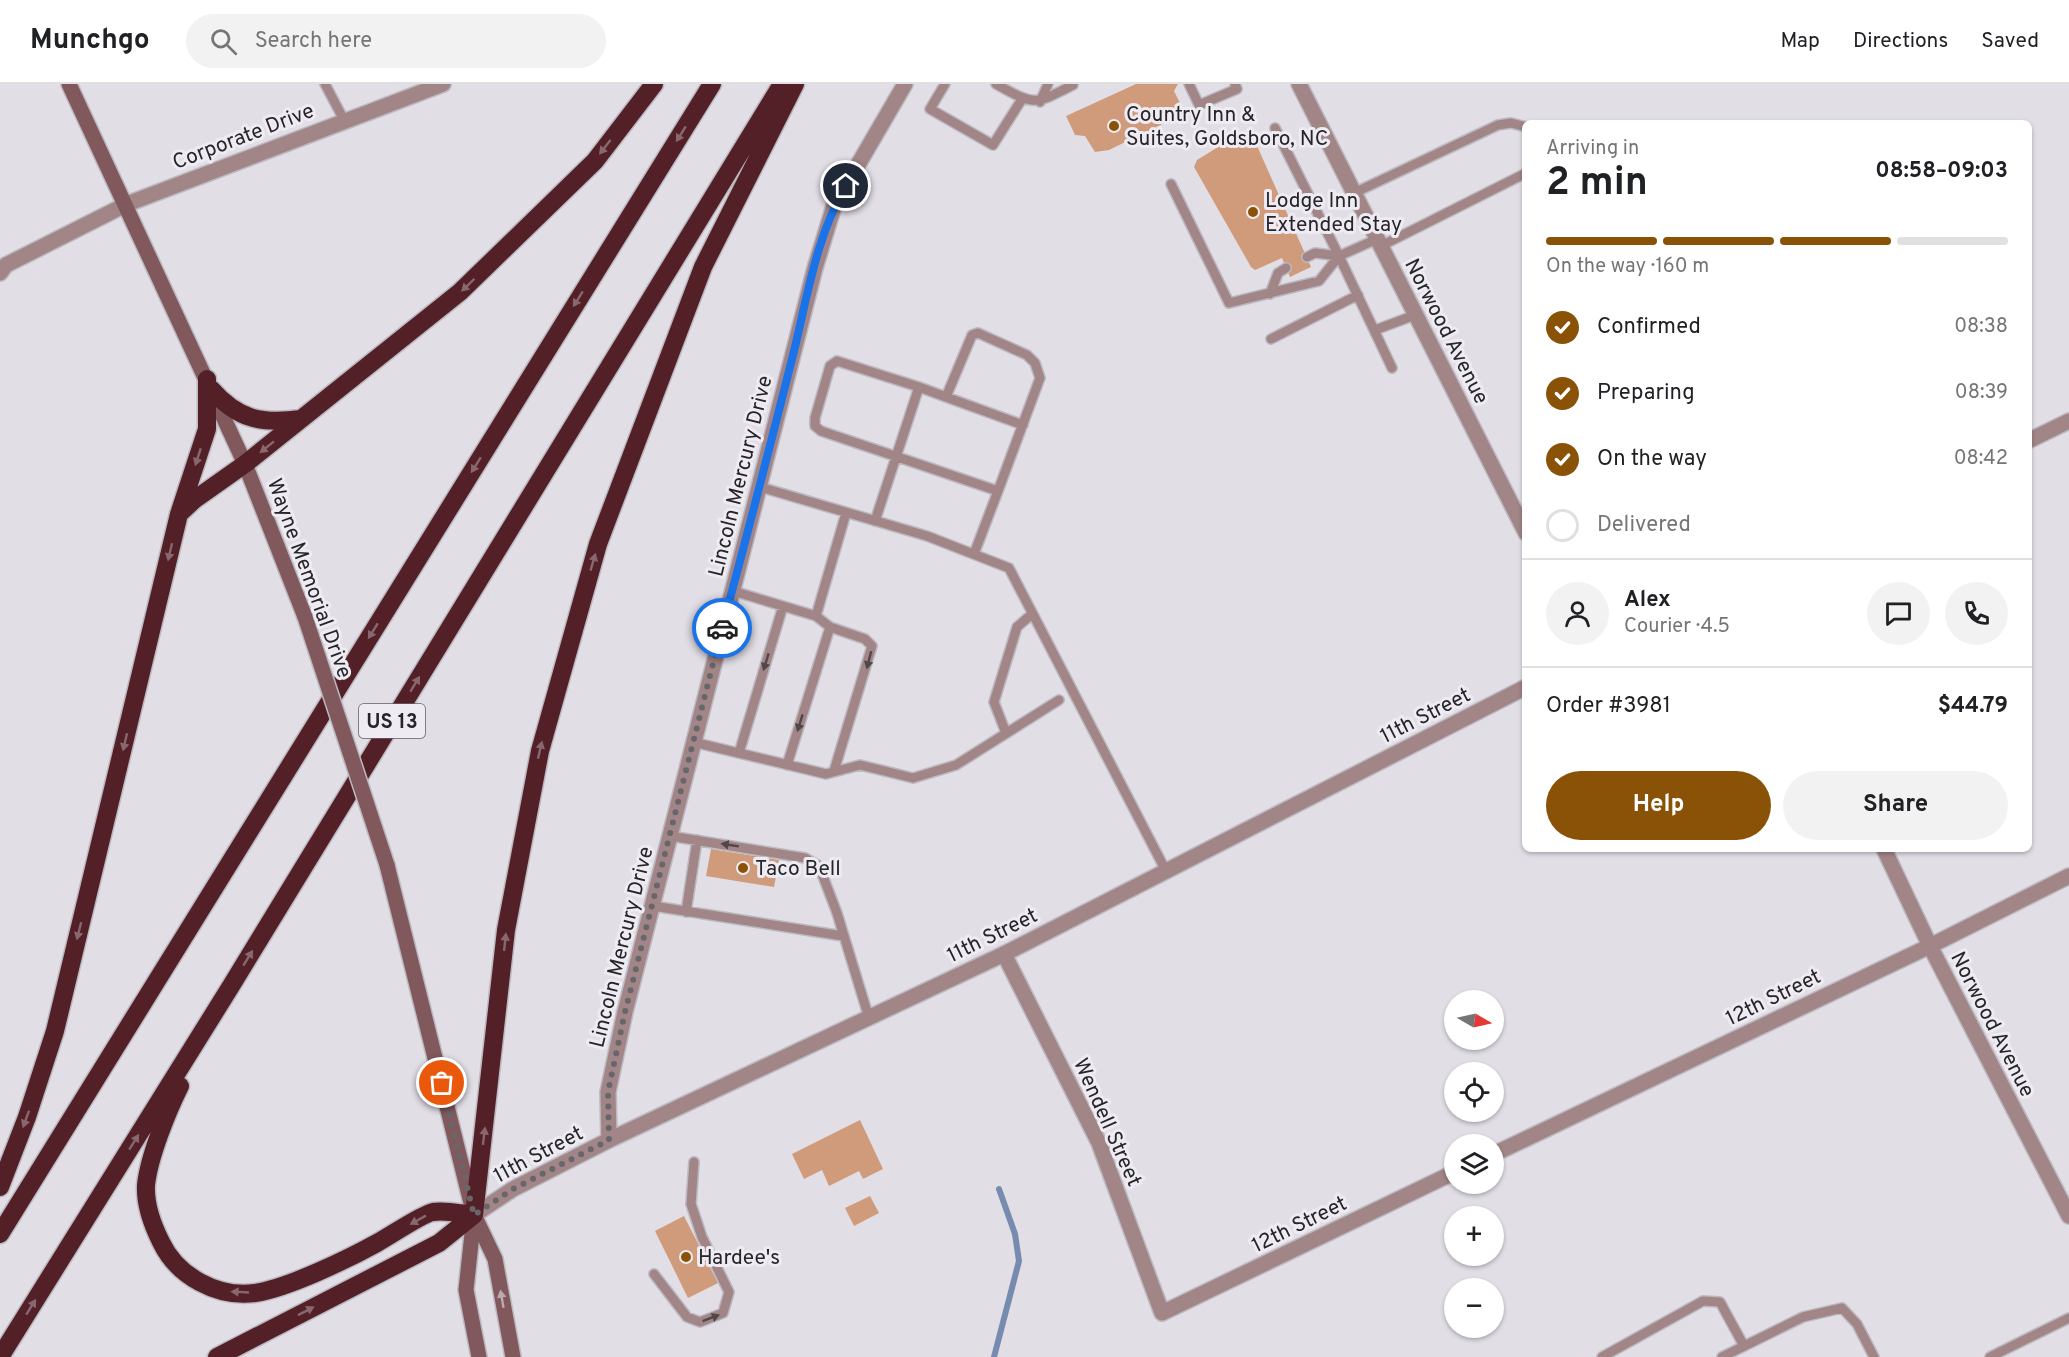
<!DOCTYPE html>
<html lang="en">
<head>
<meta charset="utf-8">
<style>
	:root { --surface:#fff; --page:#f2f2f2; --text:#202124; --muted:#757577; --line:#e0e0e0; --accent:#8a5207 }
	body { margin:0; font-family:Overpass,sans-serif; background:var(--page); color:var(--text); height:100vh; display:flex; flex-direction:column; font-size:22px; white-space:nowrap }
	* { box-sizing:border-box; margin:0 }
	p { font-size:20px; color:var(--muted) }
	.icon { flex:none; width:33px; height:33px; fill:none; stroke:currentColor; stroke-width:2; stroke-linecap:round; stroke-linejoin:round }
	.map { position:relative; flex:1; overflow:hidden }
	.drawer { position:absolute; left:1522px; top:36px; width:510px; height:732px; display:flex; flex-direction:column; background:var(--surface); border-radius:9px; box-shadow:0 2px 4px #0004 }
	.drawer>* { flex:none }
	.needle { width:39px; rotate:99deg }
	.buttons { position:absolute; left:1444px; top:906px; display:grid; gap:12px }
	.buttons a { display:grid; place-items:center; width:60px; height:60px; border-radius:50%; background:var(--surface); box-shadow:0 2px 4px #0004; font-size:30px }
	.pin { position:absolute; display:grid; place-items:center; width:51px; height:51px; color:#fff; margin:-26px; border:3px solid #fff; border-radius:50%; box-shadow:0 2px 6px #0007 }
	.courier { position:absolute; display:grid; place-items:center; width:60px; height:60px; margin:-30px; border:4px solid #1a73e8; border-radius:50%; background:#fff; color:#222; box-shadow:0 2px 8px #0007 }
	.headline em { font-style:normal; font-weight:700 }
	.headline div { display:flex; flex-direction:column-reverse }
	.headline { display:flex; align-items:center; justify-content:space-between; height:102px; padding:0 24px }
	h1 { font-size:39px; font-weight:700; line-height:45px }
	.bar { display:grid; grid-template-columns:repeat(4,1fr); gap:9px 6px; align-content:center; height:72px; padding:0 24px }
	.bar i { height:8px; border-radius:4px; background:var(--line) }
	.bar .on { background:var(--accent) }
	.bar p { grid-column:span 4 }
	.line { display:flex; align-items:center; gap:15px; padding:0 24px; border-top:2px solid var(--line) }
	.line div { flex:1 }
	.round { display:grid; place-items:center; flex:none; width:63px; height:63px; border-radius:32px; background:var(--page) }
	ol { padding:0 24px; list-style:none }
	li { display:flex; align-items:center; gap:18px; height:66px }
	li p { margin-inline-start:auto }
	li .icon { padding:6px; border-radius:50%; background:var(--accent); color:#fff; stroke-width:4 }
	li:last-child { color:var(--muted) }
	li i { width:33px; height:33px; border:3px solid var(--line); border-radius:50% }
	.primary-button { display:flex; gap:12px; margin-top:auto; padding:12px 24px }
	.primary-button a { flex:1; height:69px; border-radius:36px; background:var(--accent); color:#fff; font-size:24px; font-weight:700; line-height:69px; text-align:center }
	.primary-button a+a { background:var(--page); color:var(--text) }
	header { display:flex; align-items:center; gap:36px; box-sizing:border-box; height:84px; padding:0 30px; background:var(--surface); border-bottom:2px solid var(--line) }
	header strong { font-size:28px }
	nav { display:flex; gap:33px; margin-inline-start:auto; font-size:21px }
	.search { width:420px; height:54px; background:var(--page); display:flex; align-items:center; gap:15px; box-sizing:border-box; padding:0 21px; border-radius:33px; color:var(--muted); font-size:22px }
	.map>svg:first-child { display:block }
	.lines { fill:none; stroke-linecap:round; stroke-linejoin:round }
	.stream { stroke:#768bae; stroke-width:6 }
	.building { fill:#d09b7b }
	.service-casing { stroke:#bcb9c0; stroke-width:12 }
	.minor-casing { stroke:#bcb9c0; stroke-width:18 }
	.tertiary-casing { stroke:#bcb9c0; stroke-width:18 }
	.secondary-casing { stroke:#bcb9c0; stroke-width:18 }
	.motorway-casing { stroke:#bcb9c0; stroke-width:21 }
	.service { stroke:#a18587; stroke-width:9 }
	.minor { stroke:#a18587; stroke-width:15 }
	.tertiary { stroke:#a18587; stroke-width:15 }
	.secondary { stroke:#81595d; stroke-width:15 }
	.motorway { stroke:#532028; stroke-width:18 }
	.secondary-bridge-casing { stroke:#bcb9c0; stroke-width:18; stroke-linecap:butt }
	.secondary-bridge { stroke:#81595d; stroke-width:15 }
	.oneway { fill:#89676f }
	.oneway2 { fill:#514749 }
	.oneway3 { fill:#bda9b0 }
	.done { stroke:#67666a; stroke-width:6; stroke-dasharray:0 10.8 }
	.route { stroke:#1a73e8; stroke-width:8 }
	.poi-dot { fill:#8a5207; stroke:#eeebf3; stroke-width:2 }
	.labels { text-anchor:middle; stroke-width:6; stroke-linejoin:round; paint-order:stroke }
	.shield { fill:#eeebf3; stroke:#626065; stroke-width:1.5 }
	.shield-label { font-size:20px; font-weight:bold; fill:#262528 }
	.poi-label { font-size:21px; fill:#262528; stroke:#eeebf3; text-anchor:start }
	.street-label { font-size:21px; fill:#262528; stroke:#eeebf3 }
</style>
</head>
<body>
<header>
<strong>Munchgo</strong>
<div class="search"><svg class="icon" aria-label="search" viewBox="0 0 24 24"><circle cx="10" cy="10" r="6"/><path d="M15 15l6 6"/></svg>Search here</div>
<nav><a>Map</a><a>Directions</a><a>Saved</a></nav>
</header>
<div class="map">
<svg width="2069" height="1273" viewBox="0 0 2069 1273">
	<rect width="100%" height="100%" fill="#e1dee6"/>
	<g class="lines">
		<!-- stream -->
		<path class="stream" d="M994 1273 1019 1177 1015 1150 999 1105"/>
	</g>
	<!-- building -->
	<path class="building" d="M1136 0H1178L1174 7 1185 29 1109 66 1095 68 1085 52 1075 51 1066 32Z
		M1247 53 1254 55 1311 183 1290 193 1282 174 1255 186 1251 183 1194 83 1197 76 1223 60Z
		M711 765 779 776 774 803 706 792Z
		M860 1036 883 1085 863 1095 859 1087 829 1102 822 1086 804 1095 792 1070Z
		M870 1112 879 1129 854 1142 845 1124Z
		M684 1132 718 1199 688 1214 655 1147Z"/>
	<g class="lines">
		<defs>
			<path id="service" d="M325 0 344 36
				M945 0 930 25 993 61 1022 15
				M996 0C1035 22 1034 21 1073 1
				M1189 0 1199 21 1237 5 1235 0
				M1040 18 1048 0
				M1275 44 1339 172 1377 155
				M1171 100 1229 219 1319 197 1339 172
				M1354 109 1498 41 1511 39 1526 43
				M1381 162 1526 89
				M1339 172 1392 284
				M1307 173 1315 169 1339 172
				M1270 210 1278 189 1286 184
				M1375 246 1415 231
				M1271 255 1358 211
				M919 303 946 313 972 251 978 249 1027 271 1035 279 1040 294 998 407
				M946 313 1023 341
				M760 403 927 452 1009 484 1166 787
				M875 437 919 303 837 277 830 282 815 334V342L821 347 998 407 974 470
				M733 507 816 532 830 543 865 555 872 562 834 687
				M816 532 846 429
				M1006 649 994 618 1017 543 1032 530
				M693 658 826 690 860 681 913 694 956 681 1059 616
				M739 669 783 522
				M787 681 830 543
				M670 752 805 774 819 782 837 829 869 934
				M653 822 843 852
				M686 828 697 756
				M654 1190 687 1233 700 1238 723 1229 729 1208 702 1153 691 1120 694 1078
				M1602 1273 1703 1217 1720 1218 1744 1262
				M1722 1273 1803 1233 1842 1224 1857 1240 1874 1273
				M1990 1273 2069 1234"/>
			<path id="minor" d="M1299 0 1526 449
				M1884 765 1930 862 2069 1132
				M1004 870 1099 1059 1162 1229 1455 1088
				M609 1056 608 1008 625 928 815 184 834 122 905 0
				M1494 1070 1930 862 2069 792"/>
			<path id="tertiary" d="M0 189 6 181 127 120 443 0
				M2030 356 2069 337
				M474 1131 513 1105 609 1056 1004 870 1526 603"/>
			<path id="secondary" d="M69 0 245 380 305 533
				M387 781 474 1131 495 1175 513 1273
				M474 1131 466 1206 479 1273"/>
			<path id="motorway" d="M211 305C238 336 262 340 301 335
				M180 427 207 345V295
				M180 1002C167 1028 149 1073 146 1101 145 1120 153 1142 161 1158 177 1192 217 1214 255 1209 288 1204 348 1175 377 1159 390 1152 422 1130 433 1128 446 1126 462 1130 474 1131
				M0 1103 27 1033 55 947 179 430 194 416 245 380 460 208 595 77 654 0
				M0 1150 712 0
				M0 1273 231 902 782 0
				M217 1273 439 1159 474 1131 506 846 540 667 598 460 703 183 795 0"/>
		</defs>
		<!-- service casing -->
		<use href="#service" class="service-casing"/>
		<!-- minor casing -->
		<use href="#minor" class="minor-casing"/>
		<!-- tertiary casing -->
		<use href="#tertiary" class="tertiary-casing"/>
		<!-- secondary casing -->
		<use href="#secondary" class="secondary-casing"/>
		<!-- motorway casing -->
		<use href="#motorway" class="motorway-casing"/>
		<!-- service -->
		<use href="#service" class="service"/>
		<!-- minor -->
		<use href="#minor" class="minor"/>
		<!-- tertiary -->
		<use href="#tertiary" class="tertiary"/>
		<!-- secondary -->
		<use href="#secondary" class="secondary"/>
		<!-- motorway -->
		<use href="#motorway" class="motorway"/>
		<defs>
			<path id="secondary-bridge" d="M305 533 387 781"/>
		</defs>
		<!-- secondary-bridge casing -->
		<use href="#secondary-bridge" class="secondary-bridge-casing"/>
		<!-- secondary-bridge -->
		<use href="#secondary-bridge" class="secondary-bridge"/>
	</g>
	<!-- one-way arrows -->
	<defs><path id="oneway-solid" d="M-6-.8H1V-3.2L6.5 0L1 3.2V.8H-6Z" transform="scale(1.5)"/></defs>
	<g class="oneway">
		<use href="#oneway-solid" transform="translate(681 50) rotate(122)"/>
		<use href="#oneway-solid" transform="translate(605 63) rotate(128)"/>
		<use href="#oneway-solid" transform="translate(468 201) rotate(136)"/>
		<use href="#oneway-solid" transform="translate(578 215) rotate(122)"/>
		<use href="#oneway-solid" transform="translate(267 363) rotate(141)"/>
		<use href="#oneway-solid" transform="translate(198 373) rotate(108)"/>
		<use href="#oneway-solid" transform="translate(476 381) rotate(122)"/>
		<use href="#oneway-solid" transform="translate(170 468) rotate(103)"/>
		<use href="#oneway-solid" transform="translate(593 478) rotate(-74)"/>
		<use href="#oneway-solid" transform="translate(373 547) rotate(122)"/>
		<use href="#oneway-solid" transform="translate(415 600) rotate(-59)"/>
		<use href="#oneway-solid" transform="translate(125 658) rotate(103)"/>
		<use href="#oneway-solid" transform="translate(540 666) rotate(-77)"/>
		<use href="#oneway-solid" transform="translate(79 847) rotate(104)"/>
		<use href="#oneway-solid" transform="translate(505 858) rotate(-84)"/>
		<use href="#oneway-solid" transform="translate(248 874) rotate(-59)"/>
		<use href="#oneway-solid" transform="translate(26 1035) rotate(110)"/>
		<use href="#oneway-solid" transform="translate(484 1052) rotate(-83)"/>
		<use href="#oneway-solid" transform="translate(134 1058) rotate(-58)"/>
		<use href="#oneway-solid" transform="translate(418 1136) rotate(151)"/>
		<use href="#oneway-solid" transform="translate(240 1208) rotate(-177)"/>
		<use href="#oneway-solid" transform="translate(31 1223) rotate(-58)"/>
		<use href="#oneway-solid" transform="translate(306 1227) rotate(-27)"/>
	</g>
	<g class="oneway2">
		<use href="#oneway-solid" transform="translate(869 576) rotate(104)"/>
		<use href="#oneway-solid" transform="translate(766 578) rotate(107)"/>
		<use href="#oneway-solid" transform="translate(800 639) rotate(107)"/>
		<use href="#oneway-solid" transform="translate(730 761) rotate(-171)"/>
		<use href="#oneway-solid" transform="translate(711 1234) rotate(-21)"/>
	</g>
	<use class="oneway3" href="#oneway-solid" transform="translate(502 1215) rotate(-100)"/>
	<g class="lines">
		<!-- done -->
		<path class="done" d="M442 999 474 1131 513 1105 609 1056 608 1008 625 928 722 544"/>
		<!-- route -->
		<path class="route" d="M722 544C747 453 770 362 793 271 807 215 816 152 846 102"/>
	</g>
	<!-- markers -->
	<g class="poi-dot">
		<circle cx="1114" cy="42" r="6"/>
		<circle cx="1253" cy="128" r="6"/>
		<circle cx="743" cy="784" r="6"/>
		<circle cx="686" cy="1173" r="6"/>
	</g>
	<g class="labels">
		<!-- shield labels -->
		<rect class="shield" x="359" y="620" width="66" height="34" rx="4.5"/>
		<g class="shield-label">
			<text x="392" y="644">US 13</text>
		</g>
		<!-- poi labels -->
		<g class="poi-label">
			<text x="1126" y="37">Country Inn &amp;<tspan x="1126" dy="24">Suites, Goldsboro, NC</tspan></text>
			<text x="1265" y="123">Lodge Inn<tspan x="1265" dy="24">Extended Stay</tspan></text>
			<text x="755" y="791">Taco Bell</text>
			<text x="698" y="1180">Hardee's</text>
		</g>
		<!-- street labels -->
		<g class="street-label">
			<text transform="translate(243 52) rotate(-21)" y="7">Corporate Drive</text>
			<text transform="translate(1447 247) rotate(63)" y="7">Norwood Avenue</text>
			<text transform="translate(740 392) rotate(-76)" y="7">Lincoln Mercury Drive</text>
			<text transform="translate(310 494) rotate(70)" y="7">Wayne Memorial Drive</text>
			<text transform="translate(1425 631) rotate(-27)" y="7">11th Street</text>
			<text transform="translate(992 851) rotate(-26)" y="7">11th Street</text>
			<text transform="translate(621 863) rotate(-76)" y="7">Lincoln Mercury Drive</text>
			<text transform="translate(1773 913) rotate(-26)" y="7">12th Street</text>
			<text transform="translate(1993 940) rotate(63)" y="7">Norwood Avenue</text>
			<text transform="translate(1108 1038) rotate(66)" y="7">Wendell Street</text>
			<text transform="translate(538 1070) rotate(-28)" y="7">11th Street</text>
			<text transform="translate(1299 1140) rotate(-26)" y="7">12th Street</text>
		</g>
	</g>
</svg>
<div class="buttons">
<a><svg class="needle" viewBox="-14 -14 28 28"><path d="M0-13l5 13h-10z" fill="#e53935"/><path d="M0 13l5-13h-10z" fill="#757577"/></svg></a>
<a><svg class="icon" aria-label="locate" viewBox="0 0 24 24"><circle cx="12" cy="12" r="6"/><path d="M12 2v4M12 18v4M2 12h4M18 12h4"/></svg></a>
<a><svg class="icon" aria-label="layers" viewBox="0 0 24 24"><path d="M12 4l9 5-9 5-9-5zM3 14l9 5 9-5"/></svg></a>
<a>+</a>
<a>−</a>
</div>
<div class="pin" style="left:442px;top:999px;background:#ea580c"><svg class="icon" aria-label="bag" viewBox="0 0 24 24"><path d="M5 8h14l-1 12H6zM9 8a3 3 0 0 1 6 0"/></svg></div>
<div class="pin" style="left:846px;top:102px;background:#1f2937"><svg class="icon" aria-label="home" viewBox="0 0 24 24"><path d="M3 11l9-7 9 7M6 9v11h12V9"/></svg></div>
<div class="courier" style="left:722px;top:544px"><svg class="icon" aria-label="car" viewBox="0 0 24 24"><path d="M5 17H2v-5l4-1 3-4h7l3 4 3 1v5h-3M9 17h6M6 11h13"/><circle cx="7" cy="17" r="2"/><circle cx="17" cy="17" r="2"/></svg></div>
<section class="drawer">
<div class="headline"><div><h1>2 min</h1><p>Arriving in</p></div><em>08:58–09:03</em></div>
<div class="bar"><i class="on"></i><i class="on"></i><i class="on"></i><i></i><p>On the way · 160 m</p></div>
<ol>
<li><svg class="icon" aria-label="check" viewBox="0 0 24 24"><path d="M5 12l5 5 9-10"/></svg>Confirmed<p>08:38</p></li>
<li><svg class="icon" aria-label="check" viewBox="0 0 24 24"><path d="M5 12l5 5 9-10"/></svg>Preparing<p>08:39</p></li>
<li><svg class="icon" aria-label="check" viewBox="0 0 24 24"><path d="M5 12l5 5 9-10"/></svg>On the way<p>08:42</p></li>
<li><i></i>Delivered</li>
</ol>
<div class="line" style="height:108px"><a class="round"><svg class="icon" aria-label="person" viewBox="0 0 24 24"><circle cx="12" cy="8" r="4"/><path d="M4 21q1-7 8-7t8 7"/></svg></a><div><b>Alex</b><p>Courier · 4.5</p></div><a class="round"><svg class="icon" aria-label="chat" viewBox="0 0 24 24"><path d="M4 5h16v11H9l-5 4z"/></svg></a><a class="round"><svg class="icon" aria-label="phone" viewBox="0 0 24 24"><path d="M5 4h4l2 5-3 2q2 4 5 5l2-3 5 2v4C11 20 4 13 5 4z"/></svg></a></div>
<div class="line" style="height:78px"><div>Order #3981</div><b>$44.79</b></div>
<div class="primary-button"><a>Help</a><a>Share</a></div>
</section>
</div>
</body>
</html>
